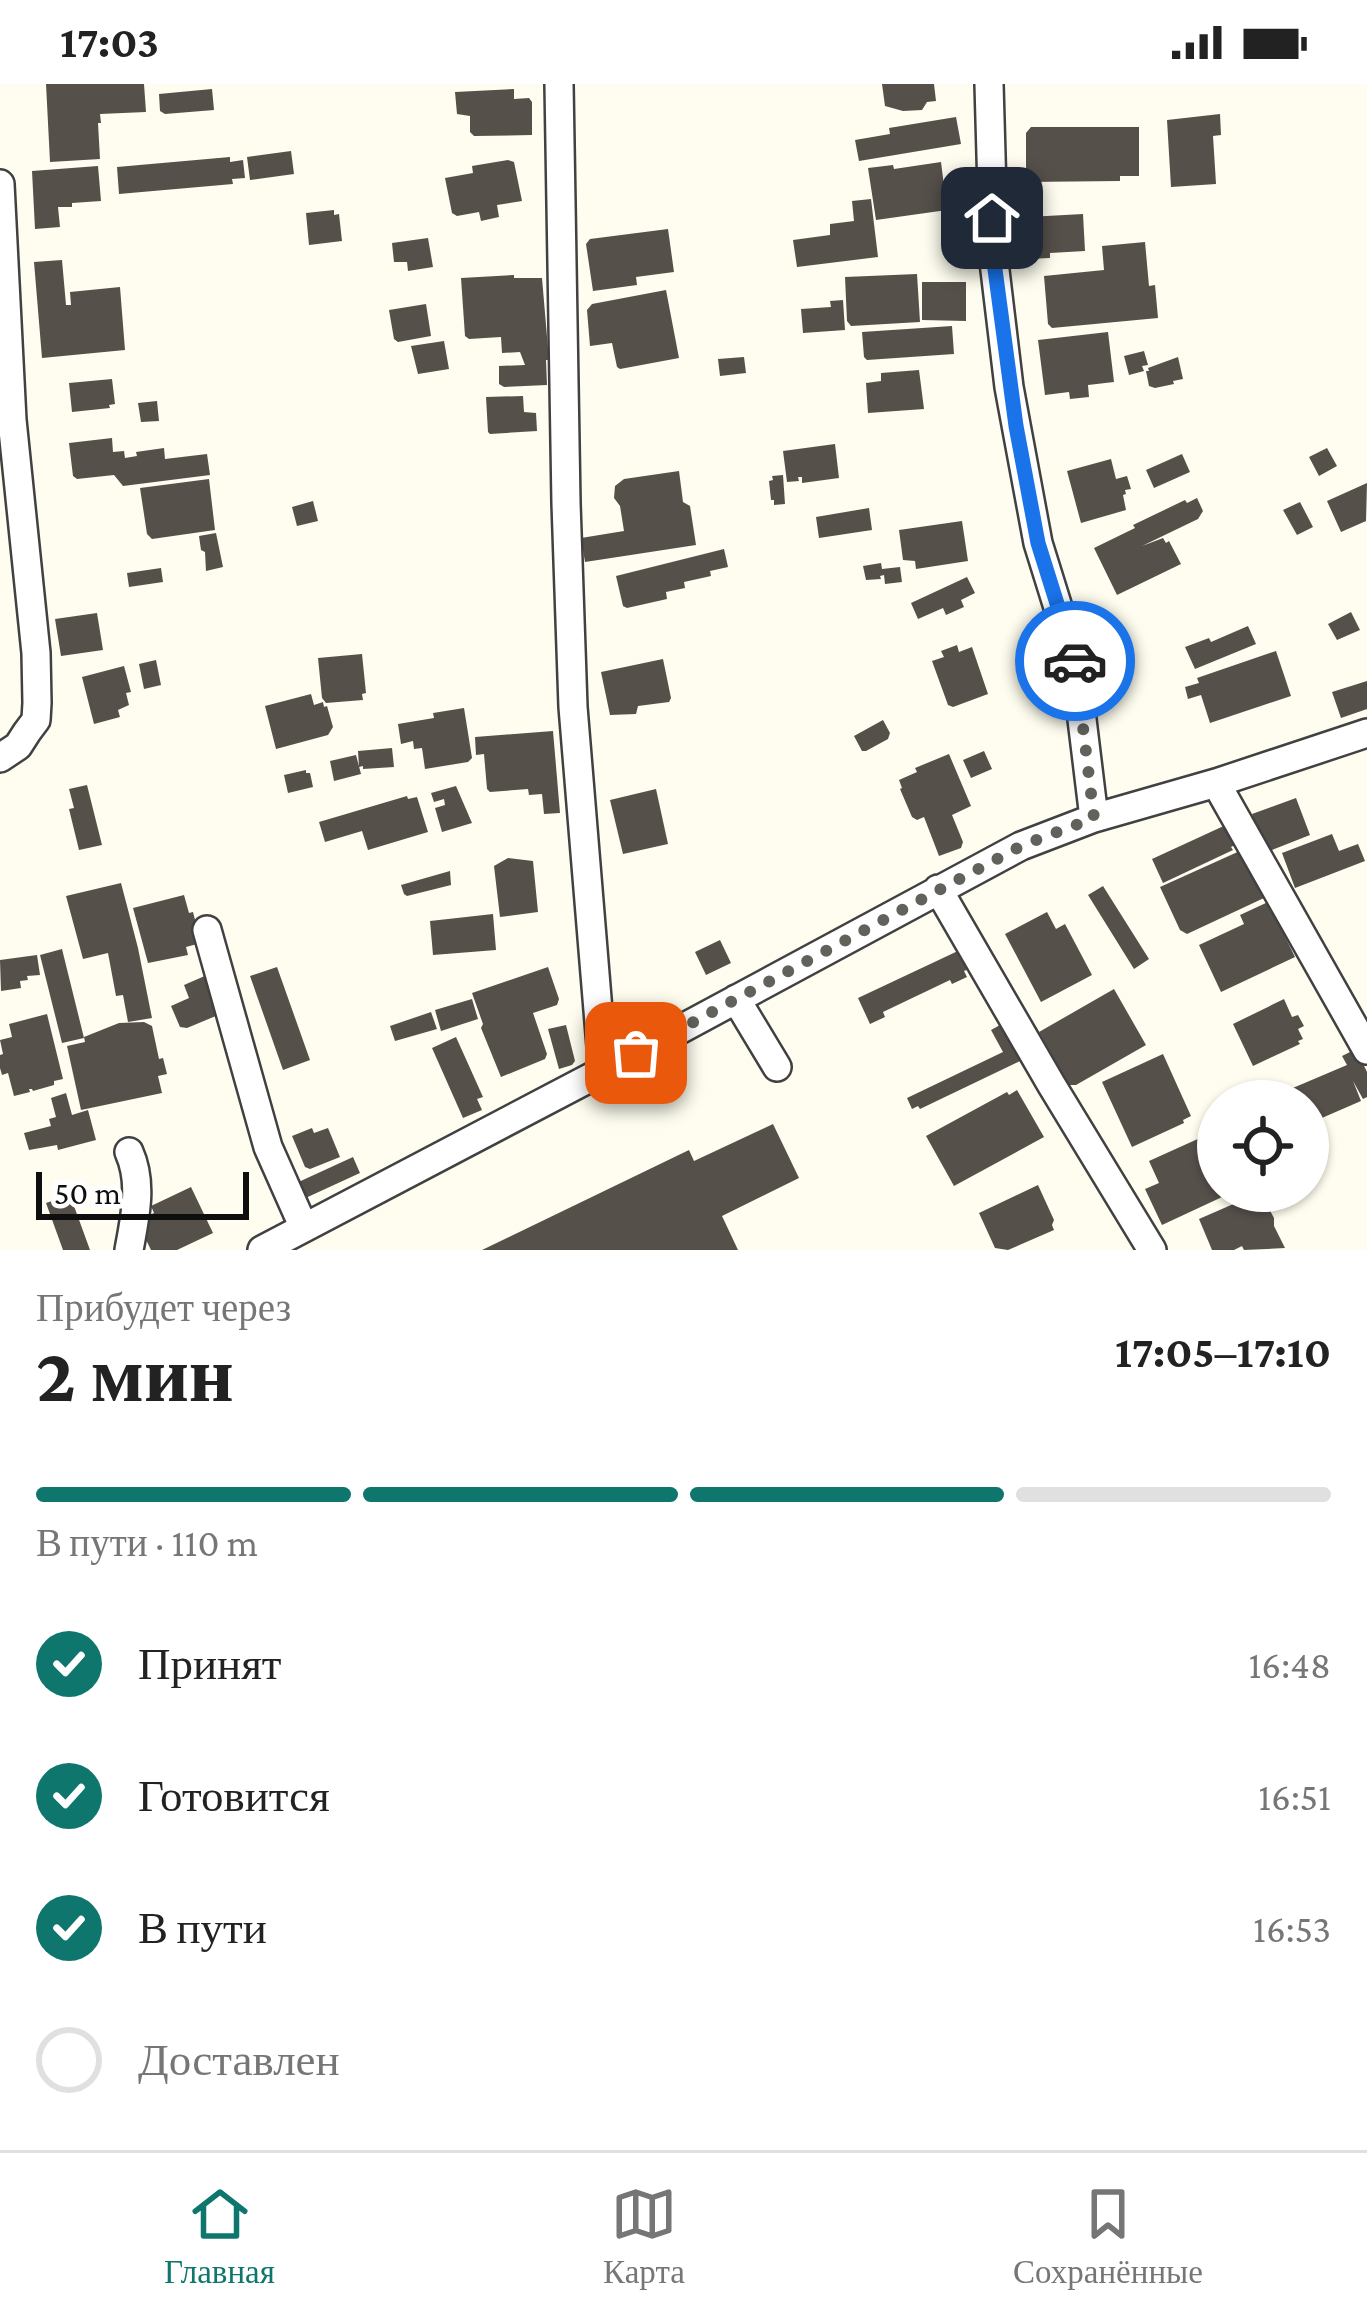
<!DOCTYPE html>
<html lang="ru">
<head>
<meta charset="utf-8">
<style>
	:root { --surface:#fff; --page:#f6f6f6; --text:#222; --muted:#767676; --line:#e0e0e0; --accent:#0f766e }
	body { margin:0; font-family:"Crimson Pro",serif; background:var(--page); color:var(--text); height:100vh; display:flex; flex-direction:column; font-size:45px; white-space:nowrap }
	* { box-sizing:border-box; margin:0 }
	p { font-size:39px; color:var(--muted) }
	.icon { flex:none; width:66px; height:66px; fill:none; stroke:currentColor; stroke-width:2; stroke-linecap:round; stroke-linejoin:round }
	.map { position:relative; height:1166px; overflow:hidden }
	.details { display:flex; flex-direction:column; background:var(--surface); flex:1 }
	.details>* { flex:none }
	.controls { position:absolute; left:1197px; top:996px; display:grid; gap:24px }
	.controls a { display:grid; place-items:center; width:132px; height:132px; border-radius:50%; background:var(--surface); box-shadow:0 3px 9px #0004; font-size:60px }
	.scale { position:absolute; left:36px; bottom:30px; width:213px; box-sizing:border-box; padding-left:12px; border:6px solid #0e0e0e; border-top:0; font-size:33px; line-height:42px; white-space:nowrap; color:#0e0e0e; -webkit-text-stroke:9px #fff; paint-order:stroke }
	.pin { position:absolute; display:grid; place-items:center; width:102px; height:102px; color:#fff; margin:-51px; border-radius:24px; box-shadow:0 6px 18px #0006 }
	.courier { position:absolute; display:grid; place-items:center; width:120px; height:120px; margin:-60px; border:9px solid #1a73e8; border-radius:50%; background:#fff; color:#222; box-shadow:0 3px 15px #0007 }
	.overview em { font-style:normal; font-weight:700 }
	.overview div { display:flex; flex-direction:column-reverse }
	.overview { display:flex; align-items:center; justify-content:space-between; height:204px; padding:0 36px }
	h1 { font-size:78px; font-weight:700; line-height:90px }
	.bar { display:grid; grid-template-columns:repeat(4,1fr); gap:18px 12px; align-content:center; height:144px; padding:0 36px }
	.bar i { height:15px; border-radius:9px; background:var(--line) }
	.bar .active { background:var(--accent) }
	.bar p { grid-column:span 4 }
	ol { padding:0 36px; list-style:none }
	li { display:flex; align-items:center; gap:36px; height:132px }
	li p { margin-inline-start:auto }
	li .icon { padding:12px; border-radius:50%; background:var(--accent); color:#fff; stroke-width:4 }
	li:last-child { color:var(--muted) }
	li i { width:66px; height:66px; border:6px solid var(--line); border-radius:50% }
	.status { display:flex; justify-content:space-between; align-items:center; height:84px; padding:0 60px; background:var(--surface); direction:ltr }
	.status svg { height:33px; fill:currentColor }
	.tabs { display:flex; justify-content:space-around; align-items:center; height:168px; border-top:3px solid var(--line); background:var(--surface); font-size:33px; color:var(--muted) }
	.tabs a { display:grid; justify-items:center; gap:6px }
	.tabs .active { color:var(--accent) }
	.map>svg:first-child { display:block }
	.building { fill:#56504b }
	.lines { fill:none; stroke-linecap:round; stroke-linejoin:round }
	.minor-casing { stroke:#414141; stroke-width:32 }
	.minor { stroke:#fff; stroke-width:27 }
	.done { stroke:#62625d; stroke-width:12; stroke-dasharray:0 21.6 }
	.route { stroke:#1a73e8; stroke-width:15 }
</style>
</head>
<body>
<div class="status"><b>17:03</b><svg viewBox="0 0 49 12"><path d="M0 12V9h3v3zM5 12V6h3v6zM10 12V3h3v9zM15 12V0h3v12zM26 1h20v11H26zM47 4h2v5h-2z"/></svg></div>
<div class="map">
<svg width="1367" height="1166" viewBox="0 0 1367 1166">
	<rect width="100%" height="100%" fill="#fefdef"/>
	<!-- building -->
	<path class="building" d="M46 0H144L146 28 100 30 101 39H98L100 75 50 78Z
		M882 0H934L936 17 927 18 922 26 903 27 885 22Z
		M212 5 214 26 165 30 160 27 159 10Z
		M514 5V15L529 14 532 18V51L474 52 470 48V32L457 30 455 8Z
		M1220 30 1221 51 1213 52 1216 100 1171 103 1167 36Z
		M956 33 961 60 859 77 855 56 890 50 889 44Z
		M1031 43H1139V92H1120V97L1026 98V49Z
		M291 67 294 90 250 96 247 73Z
		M230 73V78L243 76 245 94 232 95 233 100 119 110 117 83Z
		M508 76 514 78 522 117 497 121 499 133 481 137 479 128 457 132 452 129 445 94 473 89 472 82Z
		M941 78 947 126 876 136 868 84 893 81 894 85Z
		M98 82 101 117 72 119V123H58L60 143 35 145 32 87Z
		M871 115 878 173 797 183 793 156 830 151V140L854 137 852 117Z
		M334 126V131L339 130 342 157 309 161 306 129Z
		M1083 130 1085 167 1050 169V174L1027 175 1025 138 1028 133Z
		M668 145 674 188 636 193 637 201 593 207 586 160 590 155Z
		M428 154 433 183 408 187 407 178H394L392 159Z
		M1145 158 1149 202 1155 201 1158 234 1052 244 1048 240 1044 192 1104 186 1102 162Z
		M62 176 66 221H71L70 208 120 203 125 266 42 274 34 178Z
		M917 190 920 238 851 242 847 237 845 193Z
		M514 191V194H542L549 276H546L547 301 504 303 499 300V282L525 281 520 268 502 269 501 253 469 255 465 252 461 194Z
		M922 198H966V237L922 236Z
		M666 206 679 274 620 285 617 283 612 259 590 262 587 226 592 220Z
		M843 216 845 246 803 249 801 225 831 223 830 217Z
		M426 220 431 252 398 258 394 255 389 226Z
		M952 242 954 270 867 276 864 273 862 248Z
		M1108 248 1114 298 1088 301 1089 313 1070 315 1069 308 1045 311 1038 256Z
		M444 257 449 285 418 290 411 262Z
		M1144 267 1148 281 1142 282 1144 287 1129 291 1124 272Z
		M744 273 746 289 720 292 718 275Z
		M1178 273 1183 295 1173 297 1174 300 1155 304 1149 302 1146 287H1149L1148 284Z
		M919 286 924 325 868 329 866 299 881 297V289Z
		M112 295 115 320 109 321 110 324 72 328 69 299Z
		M523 312 524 328 536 329 537 347 490 350 488 348 486 313Z
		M157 317 159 337 141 338 138 319Z
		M112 354 113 368 124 367 125 374 137 372 136 368 164 364 165 375 207 370 210 391 123 402 114 391 77 395 73 392 69 359Z
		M835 360 839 394 802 399V393H798L799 397 787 398 783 367Z
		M1327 364 1337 382 1319 392 1309 373Z
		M1182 370 1190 388 1154 404 1146 386Z
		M1111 375 1116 395 1127 392 1131 405 1125 406 1126 410 1123 411 1126 426 1081 439 1067 387Z
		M679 387 683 418 690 422 696 461 585 478 581 454 624 447 620 422 614 414 615 402 624 395Z
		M783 391 785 420 774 421V416H771L769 397 773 396 772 392Z
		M209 395 215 446 152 455 147 450 140 404Z
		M1367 399 1366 437 1341 448 1327 417Z
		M1197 414 1203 427 1198 435 1142 462 1163 454 1166 459 1169 457 1181 480 1117 511 1094 464 1135 444 1133 441 1185 416 1187 419Z
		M313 417 318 437 297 442 292 423Z
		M1300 418 1313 443 1297 451 1283 426Z
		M869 424 872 446 819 454 816 433Z
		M962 437 968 477 916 485 915 477 903 476 899 446Z
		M216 449 223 483 206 487 205 468 201 466 199 452Z
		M724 465 728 483 710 487 711 492 684 498 685 504 666 508 667 515 627 524 623 522 616 492Z
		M881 479 882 485 900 483 902 498 885 500 884 491 880 492 881 495 866 496 863 482Z
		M161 484 163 498 129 503 127 489Z
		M967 493 975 509 961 516 964 523 946 531 943 524 918 535 911 519Z
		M1351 528 1360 546 1337 556 1328 540Z
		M97 529 103 566 61 572 55 535Z
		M1248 542 1256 560 1195 585 1185 563 1209 554 1211 558Z
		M957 561 959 568 972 563 988 610 953 623 948 621 932 577 944 573 941 567Z
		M1276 567 1291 612 1210 639 1201 611 1188 615 1185 603 1199 599 1197 594Z
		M362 570 366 609 362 610 363 616 326 619 322 614 318 574Z
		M663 575 671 614 669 618 638 622 636 630 610 631 601 588Z
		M156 576 161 601 144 605 139 580Z
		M124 582 131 608 126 609 129 621 118 626 120 633 94 640 82 593Z
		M1367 597V625L1341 634 1332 608Z
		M311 610 314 621 323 618 324 623 327 622 333 643 328 651 276 665 265 622Z
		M464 624 472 674 468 678 425 685 422 664 414 665 413 657 401 660 398 640 434 634 433 629Z
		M883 636 890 649 888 655 866 667H862L854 652Z
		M553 647 560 729 544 730 542 710 529 711 528 705 490 708 487 705 484 670 476 671 475 653Z
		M392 664 394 683 363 685V682L359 683 358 667Z
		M984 667 992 685 971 694 963 676Z
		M949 670 971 722 952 731 963 758 961 764 939 772 924 733 917 736 912 733 900 705 902 704 899 696 917 688 915 684Z
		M356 671 361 690 334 697 330 677Z
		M306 686V689H310L313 703 288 709 284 691Z
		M87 701 102 761 79 766 69 725 74 724 69 705Z
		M456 702 472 739 442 748 435 724 445 721 444 715 434 718 431 709Z
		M656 705 668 760 623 770 610 716Z
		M407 712 408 715 417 713 428 748 368 766 362 747 325 758 319 738Z
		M1296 714 1310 751 1267 768 1252 730Z
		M1228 740 1237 760 1231 763 1233 766 1163 799 1152 775Z
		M1332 750 1339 767 1358 760 1365 777 1295 804 1282 769Z
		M1242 766 1264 814 1187 850 1180 846 1160 803Z
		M508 774 533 777 538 828 500 833 494 782Z
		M450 787 451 801 407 812 404 810 401 801Z
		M121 799 138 864 152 934 128 938 123 911 116 912 108 869 83 875 66 812Z
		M1103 802 1149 875 1134 885 1088 811Z
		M184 811 189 829 193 828 201 859 186 863 188 871 148 879 133 824Z
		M1268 818 1295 873 1221 908 1199 861 1244 840 1240 831Z
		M1047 828 1056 845 1065 840 1092 891 1041 918 1005 850Z
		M493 830 496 866 433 871 430 837Z
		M720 856 731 879 706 891 695 868Z
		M62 865 84 954 62 959 40 871Z
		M960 866 969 885 964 887 967 893 952 900 950 896 883 928 885 933 870 940 858 914Z
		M37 871 40 891 27 892 28 896 20 897 21 904 1 907 0 876Z
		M277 883 310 976 283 986 250 892Z
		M548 883 559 915 557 921 533 929 547 970 545 975 501 993 481 944 483 940 472 909Z
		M207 891 223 929 187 944 180 943 171 922 189 914 184 901Z
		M1114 905 1146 961 1076 1001H1069L1039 948Z
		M472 915 478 935 441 947 435 926Z
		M1284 915 1292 933 1298 931 1304 942 1298 945 1303 955 1298 957 1300 960 1253 982 1233 940Z
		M431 928 437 945 395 957 390 942Z
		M47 930 63 995 54 997V1001L33 1007 32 1005H29L30 1008 14 1012 8 989 2 991 0 984V971L3 970 0 956 12 953 9 940Z
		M144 938 152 942 159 975 163 974 167 990 158 992 162 1009 81 1026 67 962 85 958 84 953 119 939Z
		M566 941 575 977 572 981 559 985 548 945Z
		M1000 941 1020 977 920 1025 918 1022 912 1025 907 1014 1003 968 991 946Z
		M456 953 483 1013 477 1015 482 1026 463 1034 432 964Z
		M1356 965 1367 988V1013L1363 1015 1353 997 1361 1017 1308 1040V1017H1285L1281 1009 1347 981 1342 972Z
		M1163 970 1191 1032 1183 1036 1184 1039 1132 1063 1102 998Z
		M1017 1006 1044 1053 954 1102 926 1052 1007 1008 1009 1011Z
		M66 1009 72 1031 88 1026 96 1056 58 1066 57 1061 29 1066 24 1049 51 1042 49 1035 56 1033 51 1014Z
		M773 1040 799 1094 722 1132 738 1166H482L689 1066 694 1077Z
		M312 1044 314 1049 328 1044 340 1073 310 1085 305 1083 292 1052Z
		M1211 1049 1218 1065V1107H1235L1162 1141 1145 1105 1159 1099 1149 1077Z
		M353 1073 360 1089 299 1117 292 1101Z
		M1038 1101 1054 1136 1052 1141 1054 1146 1008 1166 995 1164 979 1129Z
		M191 1103 213 1149 177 1166H151L137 1137 154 1129 151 1122Z
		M70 1111 90 1166H63L46 1119Z
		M1254 1111 1265 1117 1274 1134V1142L1285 1164 1244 1166 1242 1162 1234 1166H1212L1199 1135Z"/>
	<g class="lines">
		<defs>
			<path id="minor" d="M559 0 566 419 573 623 603 987
				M989 0 994 178 1009 303 1038 459 1075 578 1094 734
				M0 100 12 336 36 569 37 619 36 636 27 648 18 662 0 674
				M1216 699 1367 966
				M938 805 1051 1000 1152 1166
				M207 846 268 1063 304 1144
				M736 915 777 983
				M129 1166C135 1133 143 1099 129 1068
				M262 1166 603 987 1021 762 1094 734 1216 699 1367 649"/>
		</defs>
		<!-- minor casing -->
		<use href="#minor" class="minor-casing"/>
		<!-- minor -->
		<use href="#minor" class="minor"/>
	</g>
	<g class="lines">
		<!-- done -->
		<path class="done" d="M636 969 1021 762 1094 734 1075 577"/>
		<!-- route -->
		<path class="route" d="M992 134 994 178 1016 342 1038 459 1075 577"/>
	</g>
</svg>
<div class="controls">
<a><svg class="icon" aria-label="locate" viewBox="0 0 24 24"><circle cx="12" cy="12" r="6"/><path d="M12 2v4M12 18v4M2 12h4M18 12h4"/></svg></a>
</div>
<div class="scale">50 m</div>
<div class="pin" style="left:636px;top:969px;background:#ea580c"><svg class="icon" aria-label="bag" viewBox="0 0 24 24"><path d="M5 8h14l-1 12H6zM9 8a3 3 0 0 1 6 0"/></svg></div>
<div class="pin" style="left:992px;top:134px;background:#1f2937"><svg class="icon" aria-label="home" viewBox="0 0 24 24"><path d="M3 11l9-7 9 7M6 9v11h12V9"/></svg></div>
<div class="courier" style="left:1075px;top:577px"><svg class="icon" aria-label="car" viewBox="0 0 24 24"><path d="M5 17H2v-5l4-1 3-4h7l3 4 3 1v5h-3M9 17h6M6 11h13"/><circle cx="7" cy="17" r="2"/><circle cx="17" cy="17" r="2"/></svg></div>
</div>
<section class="details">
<div class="overview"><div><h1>2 мин</h1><p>Прибудет через</p></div><em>17:05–17:10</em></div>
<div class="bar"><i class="active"></i><i class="active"></i><i class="active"></i><i></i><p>В пути · 110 m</p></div>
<ol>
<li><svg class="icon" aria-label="check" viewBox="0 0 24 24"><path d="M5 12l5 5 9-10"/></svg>Принят<p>16:48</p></li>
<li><svg class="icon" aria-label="check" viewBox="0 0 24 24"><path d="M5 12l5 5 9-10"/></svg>Готовится<p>16:51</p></li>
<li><svg class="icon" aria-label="check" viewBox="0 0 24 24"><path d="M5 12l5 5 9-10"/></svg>В пути<p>16:53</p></li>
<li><i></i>Доставлен</li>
</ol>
</section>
<nav class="tabs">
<a class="active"><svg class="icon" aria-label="home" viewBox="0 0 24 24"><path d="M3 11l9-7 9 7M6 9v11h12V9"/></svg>Главная</a>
<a><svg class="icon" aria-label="map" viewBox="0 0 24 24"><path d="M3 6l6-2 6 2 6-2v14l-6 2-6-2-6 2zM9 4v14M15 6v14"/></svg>Карта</a>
<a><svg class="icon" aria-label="saved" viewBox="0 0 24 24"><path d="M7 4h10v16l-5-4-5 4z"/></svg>Сохранённые</a>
</nav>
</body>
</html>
